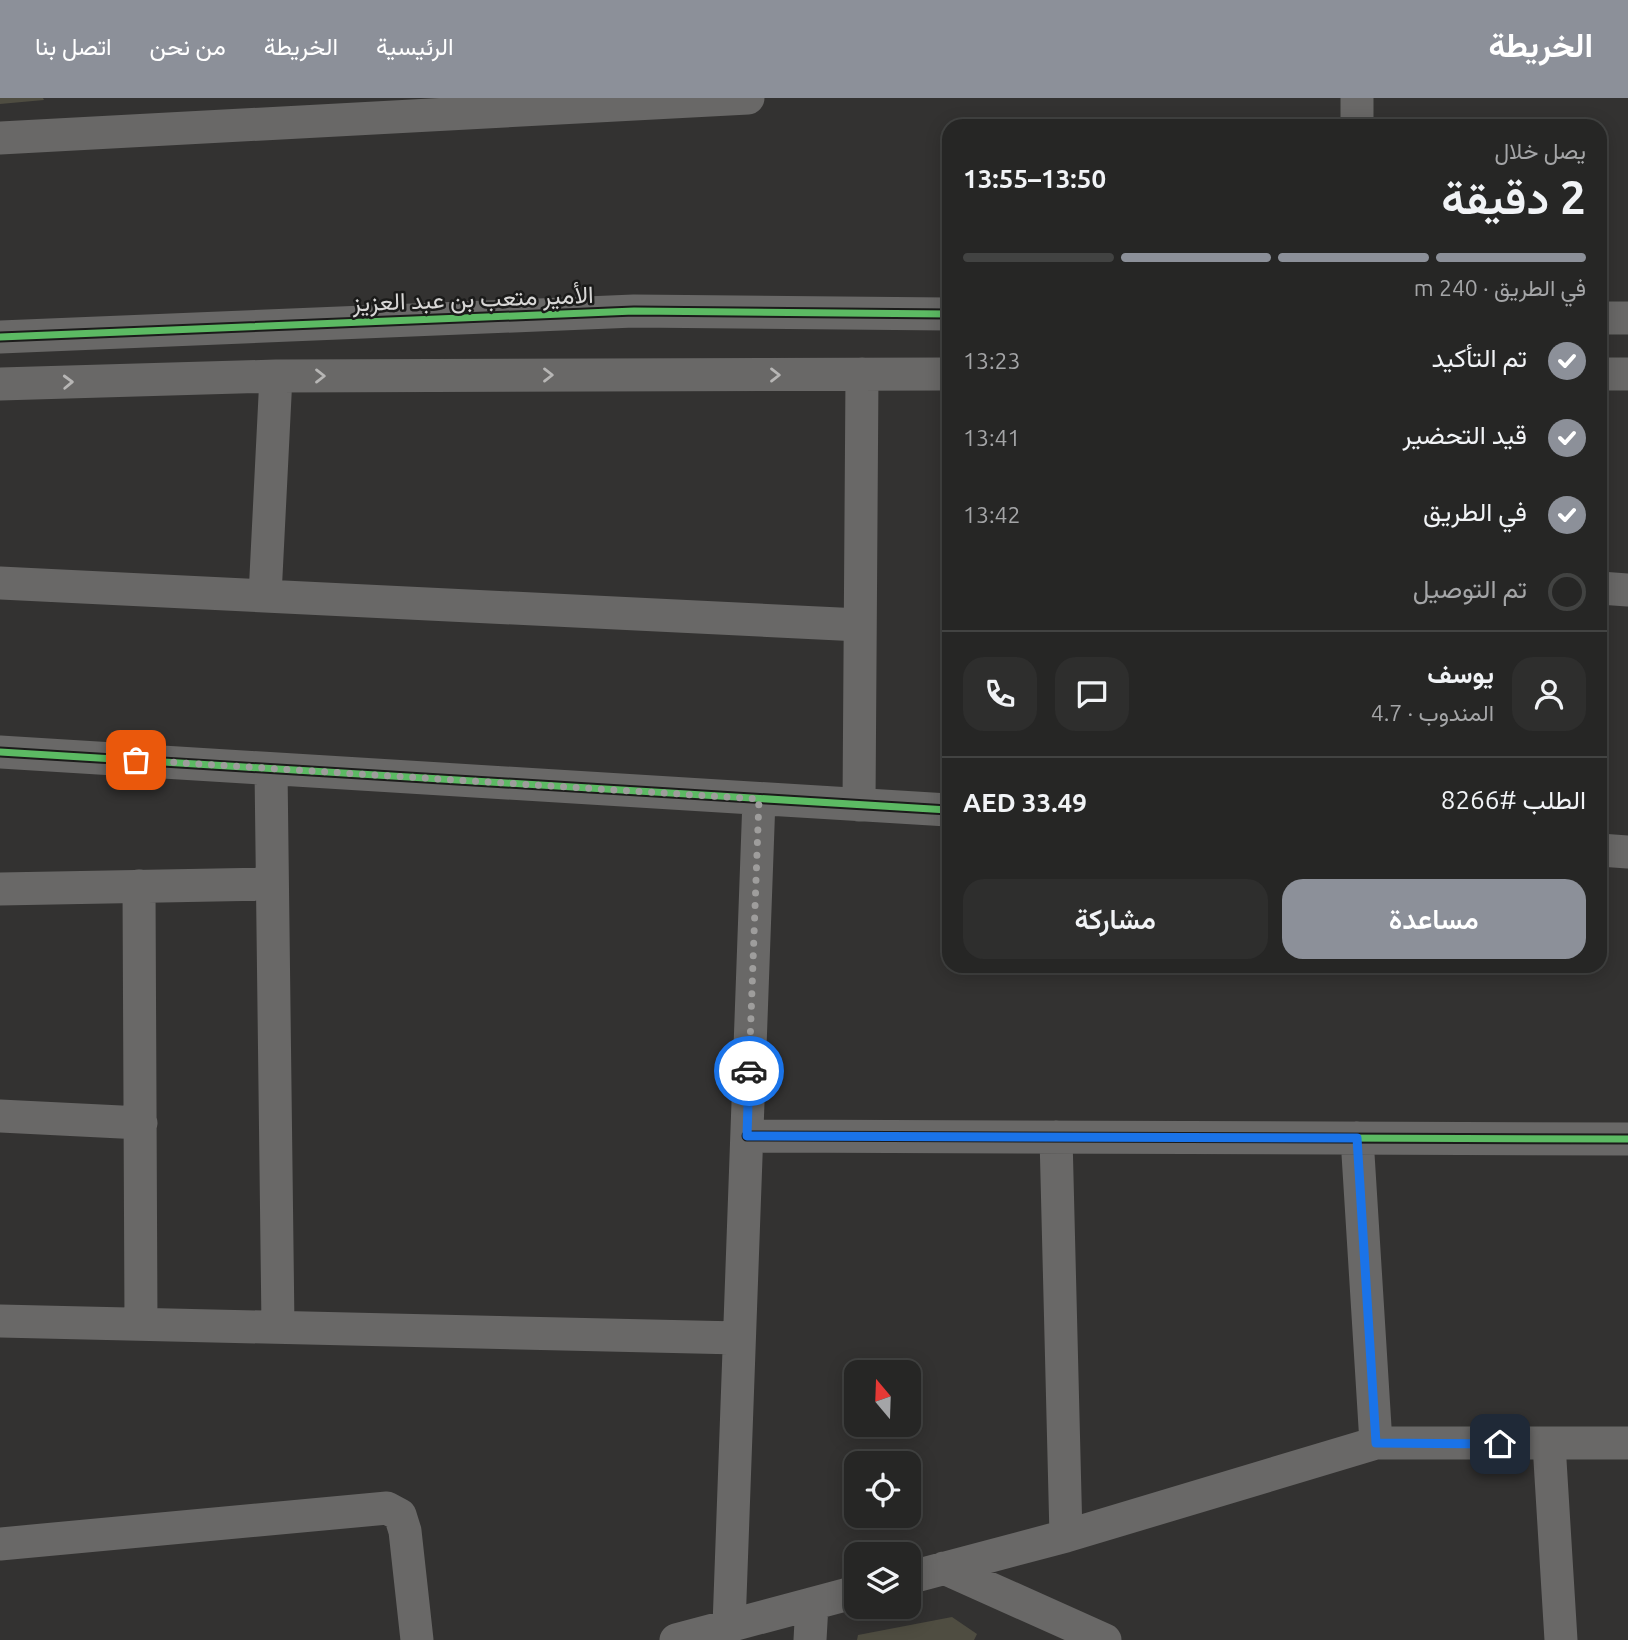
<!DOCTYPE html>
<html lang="ar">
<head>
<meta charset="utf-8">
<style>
	:root { --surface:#262625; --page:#2e2e2d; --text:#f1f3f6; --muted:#a4a5a7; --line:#424342; --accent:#8c9099 }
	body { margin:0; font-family:Ubuntu,Vazirmatn,sans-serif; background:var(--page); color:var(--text); direction:rtl; height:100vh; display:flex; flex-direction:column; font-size:26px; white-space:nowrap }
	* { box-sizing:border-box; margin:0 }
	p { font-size:23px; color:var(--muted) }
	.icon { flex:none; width:38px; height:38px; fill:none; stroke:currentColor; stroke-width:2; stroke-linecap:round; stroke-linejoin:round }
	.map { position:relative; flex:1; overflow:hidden; direction:ltr }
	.panel { position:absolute; left:942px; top:21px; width:665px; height:854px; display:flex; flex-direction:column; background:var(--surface); border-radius:21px; box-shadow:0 4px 18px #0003,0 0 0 2px var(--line); direction:rtl }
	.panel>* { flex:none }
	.needle { width:46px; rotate:341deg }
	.buttons { position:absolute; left:844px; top:1262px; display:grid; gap:14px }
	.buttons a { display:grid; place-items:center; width:77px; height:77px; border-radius:14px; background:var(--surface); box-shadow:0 4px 18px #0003,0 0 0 2px var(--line); font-size:35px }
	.pin { position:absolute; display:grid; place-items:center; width:60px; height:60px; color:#fff; margin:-30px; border-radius:14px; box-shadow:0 4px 10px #0006 }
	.courier { position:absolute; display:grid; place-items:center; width:70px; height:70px; margin:-35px; border:5px solid #1a73e8; border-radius:50%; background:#fff; color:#222; box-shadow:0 2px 9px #0007 }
	.headline em { font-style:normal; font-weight:600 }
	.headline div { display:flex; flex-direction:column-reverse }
	.headline { display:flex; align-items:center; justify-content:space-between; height:119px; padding:0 21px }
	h1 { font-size:46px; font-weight:600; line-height:52px }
	.bar { display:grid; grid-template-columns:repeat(4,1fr); gap:10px 7px; align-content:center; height:84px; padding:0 21px }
	.bar i { height:9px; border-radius:5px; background:var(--line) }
	.bar .on { background:var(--accent) }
	.bar p { grid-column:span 4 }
	.line { display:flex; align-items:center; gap:18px; padding:0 21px; border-top:2px solid var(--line) }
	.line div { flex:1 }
	.round { display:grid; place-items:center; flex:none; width:74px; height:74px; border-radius:21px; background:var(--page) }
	ol { padding:0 21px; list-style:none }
	li { display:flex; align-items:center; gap:21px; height:77px }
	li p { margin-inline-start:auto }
	li .icon { padding:7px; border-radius:50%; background:var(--accent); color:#fff; stroke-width:4 }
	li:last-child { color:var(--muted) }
	li i { width:38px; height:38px; border:4px solid var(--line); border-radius:50% }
	.primary-button { display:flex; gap:14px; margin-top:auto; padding:14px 21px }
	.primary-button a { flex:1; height:80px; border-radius:21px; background:var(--accent); color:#fff; font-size:28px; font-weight:600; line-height:80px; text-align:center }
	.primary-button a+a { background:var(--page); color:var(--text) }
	header { display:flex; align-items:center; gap:42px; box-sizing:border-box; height:98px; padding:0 35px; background:var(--accent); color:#fff }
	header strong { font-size:33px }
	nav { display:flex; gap:38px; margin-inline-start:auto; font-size:24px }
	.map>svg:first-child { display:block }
	.building { fill:#4f4d41 }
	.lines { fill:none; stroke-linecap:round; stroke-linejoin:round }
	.minor { stroke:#696867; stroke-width:33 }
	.cycleway-casing { stroke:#1b1b1a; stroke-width:11 }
	.cycleway { stroke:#5cba63; stroke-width:7 }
	.oneway { stroke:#b7b6b5 }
	.done { stroke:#9e9d9c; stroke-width:7; stroke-dasharray:0 12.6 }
	.route { stroke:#1a73e8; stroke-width:9 }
	.labels { text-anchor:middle; stroke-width:5; stroke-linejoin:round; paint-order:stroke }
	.street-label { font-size:24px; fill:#d8d7d6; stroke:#1b1b1a }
</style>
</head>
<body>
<header>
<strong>الخريطة</strong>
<nav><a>الرئيسية</a><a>الخريطة</a><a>من نحن</a><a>اتصل بنا</a></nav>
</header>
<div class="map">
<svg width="1628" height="1542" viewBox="0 0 1628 1542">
	<rect width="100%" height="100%" fill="#333231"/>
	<!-- building -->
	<path class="building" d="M0 0H43L44 2 0 6Z
		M952 1519 977 1536 974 1542H857L858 1537Z"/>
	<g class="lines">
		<!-- minor -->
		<path class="minor" d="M1357 0V28
			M0 40 748 0
			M1600 220H1628
			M0 239 634 213 948 216
			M1600 276H1628
			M0 286 276 278 948 276
			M0 485 860 527
			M1600 490 1628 492
			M265 498 276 278
			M0 654 948 712
			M271 671 278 1229
			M859 707 862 276
			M1600 752 1628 754
			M139 788 141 1226
			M0 791 272 786
			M0 1018 141 1025
			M747 1038 1628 1041
			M1056 1039 1066 1438
			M1357 1040 1376 1345
			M0 1223 739 1240
			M1549 1346 1561 1542
			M0 1446 387 1410 400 1417 405 1433 417 1542
			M944 1470 1105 1542
			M908 1480 1066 1438 1376 1345H1628
			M729 1528 759 701
			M676 1542 856 1494
			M810 1542 812 1506"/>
		<defs>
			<path id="cycleway" d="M0 239 634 213 948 216
				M0 654 948 712
				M747 1038 1628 1041"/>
		</defs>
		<!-- cycleway casing -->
		<use href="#cycleway" class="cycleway-casing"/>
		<!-- cycleway -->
		<use href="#cycleway" class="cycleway"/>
	</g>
	<!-- one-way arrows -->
	<defs><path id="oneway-chevron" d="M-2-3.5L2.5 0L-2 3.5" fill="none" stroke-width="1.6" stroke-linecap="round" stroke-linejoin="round" transform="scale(1.75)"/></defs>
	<g class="oneway">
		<use href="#oneway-chevron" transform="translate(548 277)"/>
		<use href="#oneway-chevron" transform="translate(775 277)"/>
		<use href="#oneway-chevron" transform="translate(320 278)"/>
		<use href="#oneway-chevron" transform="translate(68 284) rotate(-2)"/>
	</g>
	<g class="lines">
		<!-- done -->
		<path class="done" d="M136 662 759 701 749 973"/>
		<!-- route -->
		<path class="route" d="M749 973 747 1038 1357 1040 1376 1345 1500 1346"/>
	</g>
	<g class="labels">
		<!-- street labels -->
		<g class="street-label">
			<text transform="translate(473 201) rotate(-2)" y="8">الأمير متعب بن عبد العزيز</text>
		</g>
	</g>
</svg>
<div class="buttons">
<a><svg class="needle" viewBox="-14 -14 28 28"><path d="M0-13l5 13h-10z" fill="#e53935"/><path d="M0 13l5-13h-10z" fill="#a4a5a7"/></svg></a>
<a><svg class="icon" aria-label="locate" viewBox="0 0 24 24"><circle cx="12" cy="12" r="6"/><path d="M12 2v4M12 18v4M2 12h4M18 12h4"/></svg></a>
<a><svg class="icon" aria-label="layers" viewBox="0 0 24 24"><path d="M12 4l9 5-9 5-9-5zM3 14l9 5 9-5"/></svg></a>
</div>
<div class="pin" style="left:136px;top:662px;background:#ea580c"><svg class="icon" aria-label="bag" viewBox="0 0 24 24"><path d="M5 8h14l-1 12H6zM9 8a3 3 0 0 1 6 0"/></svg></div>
<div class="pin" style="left:1500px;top:1346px;background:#1f2937"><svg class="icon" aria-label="home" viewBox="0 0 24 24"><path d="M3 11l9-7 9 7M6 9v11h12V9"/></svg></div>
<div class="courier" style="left:749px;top:973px"><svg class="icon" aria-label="car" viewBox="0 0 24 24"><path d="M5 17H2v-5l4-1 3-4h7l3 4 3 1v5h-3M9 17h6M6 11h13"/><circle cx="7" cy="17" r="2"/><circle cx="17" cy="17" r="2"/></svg></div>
<section class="panel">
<div class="headline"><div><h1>2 دقيقة</h1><p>يصل خلال</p></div><em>13:50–13:55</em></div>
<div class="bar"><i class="on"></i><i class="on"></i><i class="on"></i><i></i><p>في الطريق · 240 m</p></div>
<ol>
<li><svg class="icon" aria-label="check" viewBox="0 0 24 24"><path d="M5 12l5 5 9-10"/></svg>تم التأكيد<p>13:23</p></li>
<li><svg class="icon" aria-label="check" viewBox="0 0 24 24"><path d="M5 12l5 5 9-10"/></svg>قيد التحضير<p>13:41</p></li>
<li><svg class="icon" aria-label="check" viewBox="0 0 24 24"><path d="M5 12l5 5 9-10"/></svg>في الطريق<p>13:42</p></li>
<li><i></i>تم التوصيل</li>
</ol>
<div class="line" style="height:126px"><a class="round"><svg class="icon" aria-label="person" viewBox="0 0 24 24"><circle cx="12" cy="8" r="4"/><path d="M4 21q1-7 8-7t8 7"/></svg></a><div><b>يوسف</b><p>المندوب · 4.7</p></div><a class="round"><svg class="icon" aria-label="chat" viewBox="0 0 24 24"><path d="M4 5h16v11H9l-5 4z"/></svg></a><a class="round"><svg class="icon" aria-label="phone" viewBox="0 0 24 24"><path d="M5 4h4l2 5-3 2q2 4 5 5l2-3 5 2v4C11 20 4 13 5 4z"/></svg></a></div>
<div class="line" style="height:91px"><div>الطلب #8266</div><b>AED 33.49</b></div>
<div class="primary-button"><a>مساعدة</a><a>مشاركة</a></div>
</section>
</div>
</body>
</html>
